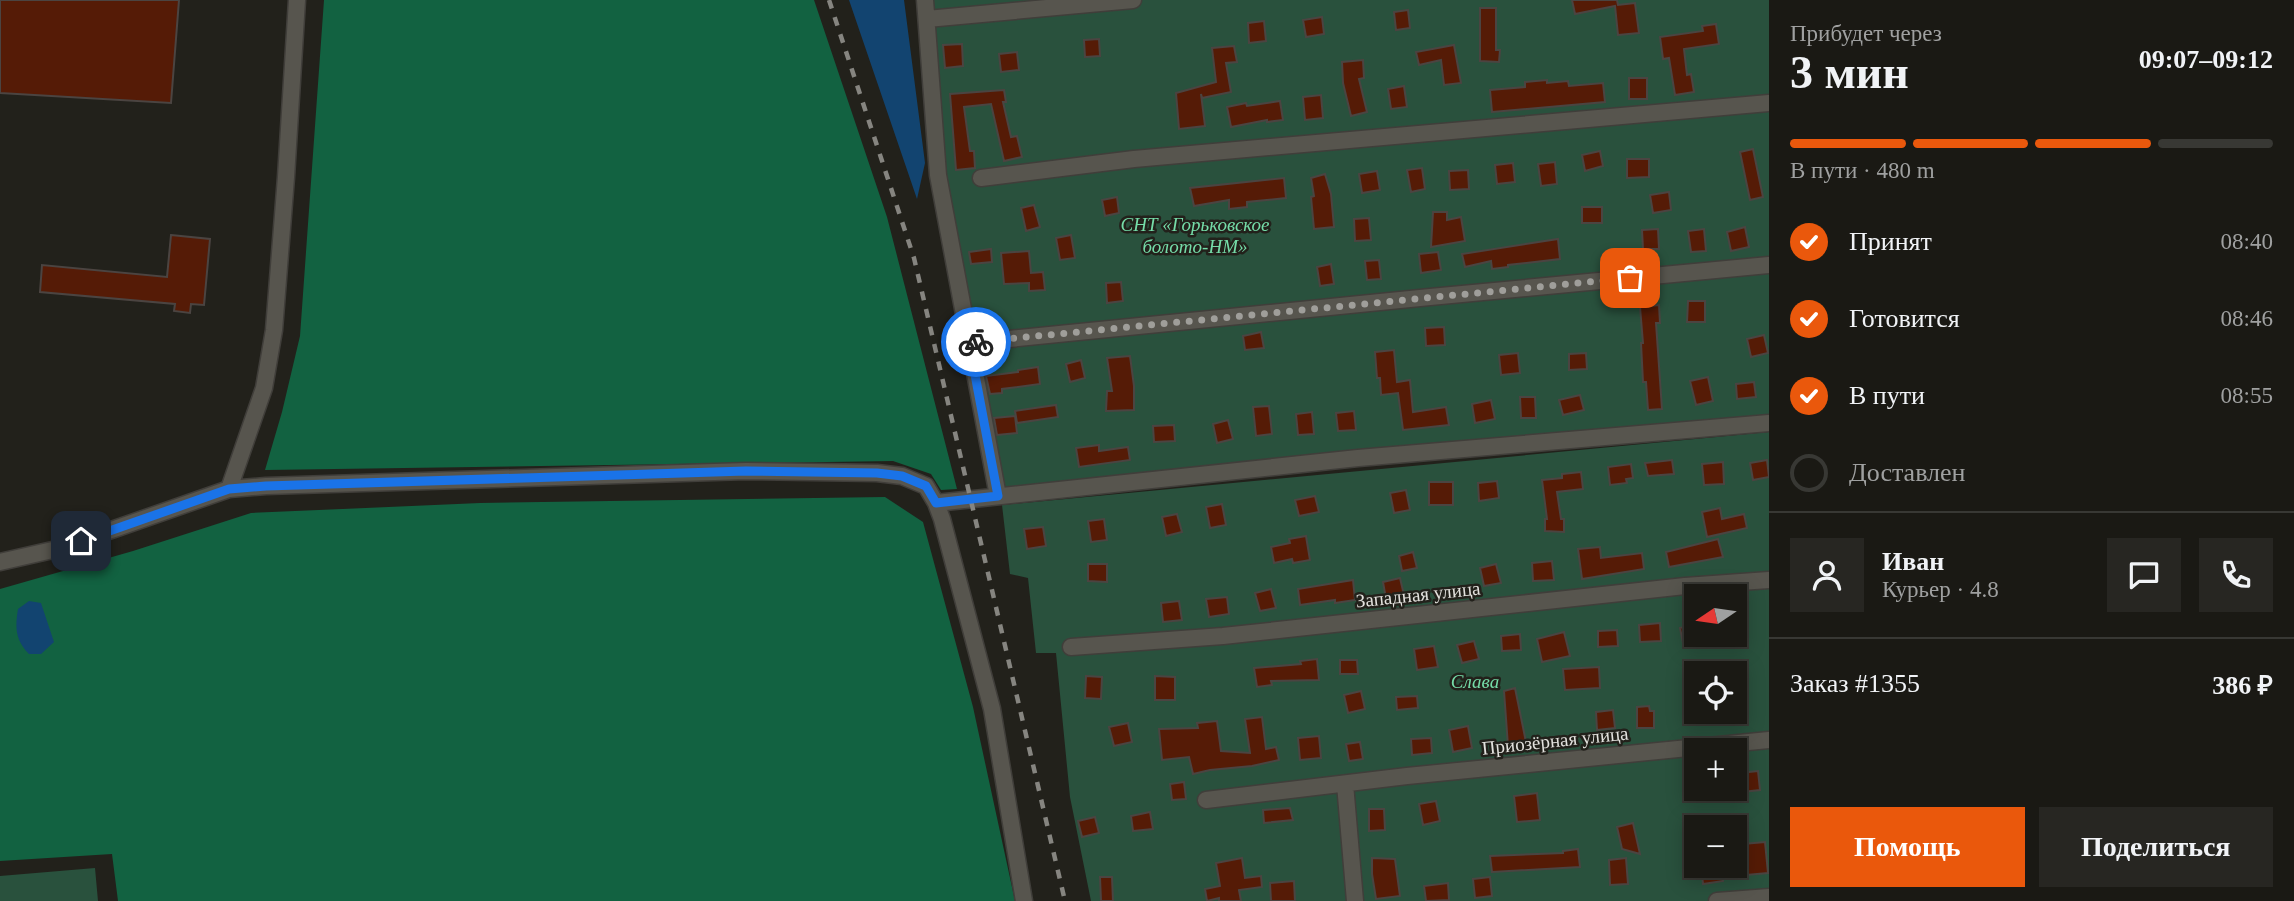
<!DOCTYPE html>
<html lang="ru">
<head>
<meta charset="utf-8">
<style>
	:root { --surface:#1a1914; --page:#272622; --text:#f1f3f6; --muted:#9fa0a0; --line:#383834; --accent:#ea580c }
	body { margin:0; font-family:Georgia,serif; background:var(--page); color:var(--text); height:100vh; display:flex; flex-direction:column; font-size:26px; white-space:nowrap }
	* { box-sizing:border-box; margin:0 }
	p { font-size:23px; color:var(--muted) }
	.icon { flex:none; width:38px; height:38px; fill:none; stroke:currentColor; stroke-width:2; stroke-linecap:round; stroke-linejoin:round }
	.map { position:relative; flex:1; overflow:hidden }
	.drawer { display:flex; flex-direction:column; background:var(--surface); width:525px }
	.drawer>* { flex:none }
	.needle { width:46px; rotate:257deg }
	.tools { position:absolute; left:1684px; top:584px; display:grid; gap:14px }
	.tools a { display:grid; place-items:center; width:63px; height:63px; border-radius:0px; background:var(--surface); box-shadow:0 4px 18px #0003,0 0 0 2px var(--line); font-size:35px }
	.pin { position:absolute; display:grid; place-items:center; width:60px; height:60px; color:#fff; margin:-30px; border-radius:14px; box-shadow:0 4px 10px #0006 }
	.courier { position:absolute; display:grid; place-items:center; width:70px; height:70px; margin:-35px; border:5px solid #1a73e8; border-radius:50%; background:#fff; color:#222; box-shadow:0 2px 9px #0007 }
	.head em { font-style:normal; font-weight:700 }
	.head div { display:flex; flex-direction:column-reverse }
	.head { display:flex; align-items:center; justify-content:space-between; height:119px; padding:0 21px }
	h1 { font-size:46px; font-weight:700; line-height:52px }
	.bar { display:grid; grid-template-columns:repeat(4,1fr); gap:10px 7px; align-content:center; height:84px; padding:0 21px }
	.bar i { height:9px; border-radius:5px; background:var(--line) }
	.bar .active { background:var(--accent) }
	.bar p { grid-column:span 4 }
	.line { display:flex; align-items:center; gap:18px; padding:0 21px; border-top:2px solid var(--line) }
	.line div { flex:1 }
	.round { display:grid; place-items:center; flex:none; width:74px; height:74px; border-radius:0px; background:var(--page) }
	ol { padding:0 21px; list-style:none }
	li { display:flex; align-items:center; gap:21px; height:77px }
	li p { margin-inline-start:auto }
	li .icon { padding:7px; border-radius:50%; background:var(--accent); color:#fff; stroke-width:4 }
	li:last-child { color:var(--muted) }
	li i { width:38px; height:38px; border:4px solid var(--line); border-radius:50% }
	.cta { display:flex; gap:14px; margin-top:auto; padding:14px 21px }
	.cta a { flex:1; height:80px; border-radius:0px; background:var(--accent); color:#fff; font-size:28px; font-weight:700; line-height:80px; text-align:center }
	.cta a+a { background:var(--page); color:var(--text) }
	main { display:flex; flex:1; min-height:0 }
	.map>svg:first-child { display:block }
	.green { fill:#29513d; fill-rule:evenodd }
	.forest { fill:#126241 }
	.water { fill:#124470 }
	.building { fill:#551b06; stroke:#4b4441; stroke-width:2 }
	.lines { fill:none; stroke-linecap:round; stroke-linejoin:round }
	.minor-casing { stroke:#403e3a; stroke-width:19 }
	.minor { stroke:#57554e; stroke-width:16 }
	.rail { stroke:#868580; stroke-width:4.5; stroke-dasharray:9 9; stroke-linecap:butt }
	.done { stroke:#9f9e9a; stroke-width:7; stroke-dasharray:0 12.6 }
	.route { stroke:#1a73e8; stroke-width:9 }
	.labels { text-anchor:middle; stroke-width:5; stroke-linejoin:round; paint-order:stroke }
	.park-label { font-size:19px; font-style:italic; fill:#75dca8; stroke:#22211b }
	.street-label { font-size:19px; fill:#e3e2de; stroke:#22211b }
</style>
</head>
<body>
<main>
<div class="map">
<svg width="1769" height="901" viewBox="0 0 1769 901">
	<rect width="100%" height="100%" fill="#22211b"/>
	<!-- green -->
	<path class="green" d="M932 0H1769V414L1005 492 945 208Z
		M1769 432V901H1091L1070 797 1056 653H1036L1028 578 1010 574 1002 505ZM1696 597H1734V635H1696ZM1696 674H1734V712H1696ZM1696 751H1734V789H1696ZM1696 828H1734V866H1696Z
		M95 868 98 901H0V876Z"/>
	<!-- forest -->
	<path class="forest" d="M324 0H814L887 217 957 489 941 490 931 474 893 461 265 470 282 412 300 336Z
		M885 497 923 522 973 707 1015 901H118L112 854 0 861V589L133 551 251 513 480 503Z"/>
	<!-- water -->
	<path class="water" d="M849 0H904L925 163 917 199Z
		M29 601 41 603 54 642 41 654H29C15 640 15 627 18 609Z"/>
	<!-- building -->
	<path class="building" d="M0 0H179L171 103 0 93Z
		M1572 0H1617L1618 5 1635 3 1639 33 1618 35 1615 6 1575 14Z
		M1480 8H1496V50H1500L1499 62 1480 61Z
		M1408 10 1410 28 1396 30 1394 12Z
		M1322 17 1324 34 1306 37 1303 20Z
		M1264 21 1266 41 1249 43 1248 23Z
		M1716 24 1719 44 1684 49 1687 75 1691 74 1694 92 1675 95 1669 58 1663 59 1660 37 1703 31 1702 26Z
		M1099 39 1100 56 1085 57 1084 40Z
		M962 44 963 66 945 68 943 45Z
		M1454 45 1461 83 1444 85 1441 60 1419 65 1416 52Z
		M1234 46 1237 62 1226 63 1231 92 1202 98 1201 94 1205 126 1179 129 1176 93 1216 82 1212 48Z
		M1017 52 1019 70 1001 72 999 54Z
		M1363 60 1364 78 1359 79 1367 112 1351 116 1343 83 1342 62Z
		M1629 78H1647V99H1629Z
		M1547 80V83L1568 81 1569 86 1603 83 1605 102 1492 112 1490 90 1525 87V82Z
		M1404 86 1407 107 1391 109 1388 89Z
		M1004 90 1006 102H1003L1011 137 1017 136 1022 157 1004 161 991 104 964 107 970 151H974L975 168 956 170 950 94Z
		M1321 95 1323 118 1305 120 1303 97Z
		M1280 101 1283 120 1267 122V120L1231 127 1227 107 1246 103 1247 106Z
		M1753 149 1763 197 1750 200 1740 152Z
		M1600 151 1603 166 1585 171 1582 155Z
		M1627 159H1649V177L1627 178Z
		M1555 162 1557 184 1541 186 1538 164Z
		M1513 163 1515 182 1497 184 1495 165Z
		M1422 168 1425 189 1411 192 1407 170Z
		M1468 170 1469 189 1450 190 1449 171Z
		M1377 171 1380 190 1362 193 1359 174Z
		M1325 174 1331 194 1334 227 1314 229 1311 197 1314 196 1311 178Z
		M1284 178 1286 198 1247 202V207L1229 209V200L1194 206 1190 188Z
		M1669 192 1671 210 1653 213 1650 195Z
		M1117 197 1119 213 1105 216 1102 200Z
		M1034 205 1040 227 1026 231 1021 208Z
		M1582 207H1602V223H1582Z
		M1433 212H1447V220L1461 217 1465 241 1431 247Z
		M1369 218 1371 240 1355 241 1354 219Z
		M1745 227 1749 247 1731 251 1727 232Z
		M1658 229 1659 249H1643L1642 230Z
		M1704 229 1706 251 1691 252 1688 231Z
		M171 235 210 239 204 305 191 304 190 313 174 311 175 304 40 292 42 265 167 277Z
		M1071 235 1075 258 1060 260 1056 238Z
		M1558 239 1560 259 1508 265V267L1492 269 1491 261 1465 267 1462 254Z
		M991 249 992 262 971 264 969 252Z
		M1029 251 1031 273 1043 272 1045 290 1029 291V283L1004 284 1001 253Z
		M1438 252 1441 270 1421 273 1419 254Z
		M1379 260 1381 279 1367 280 1365 261Z
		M1331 264 1334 284 1320 286 1317 267Z
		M1121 282 1123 301 1107 303 1106 283Z
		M1688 301H1705V322H1687Z
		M1659 305 1660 323H1656L1662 409 1648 410 1646 382H1643L1641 343H1643L1640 307Z
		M1444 327 1445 345 1426 346 1425 328Z
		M1261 332 1264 348 1245 350 1243 336Z
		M1764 335 1768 353 1751 357 1747 339Z
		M1394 350 1397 382 1410 380 1413 412 1446 407 1449 425 1403 430 1398 393 1381 395 1380 378H1377L1375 352Z
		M1518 353 1520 373 1501 375 1499 355Z
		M1586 353 1587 369 1569 370V354Z
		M1130 356 1134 386V410L1106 411 1107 391H1112L1107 358Z
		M1081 360 1085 378 1070 382 1066 364Z
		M1038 367 1040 384 1002 389V393L990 394 986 376 1018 372V370Z
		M1708 377 1713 401 1696 405 1690 381Z
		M1754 382 1756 397 1737 399 1736 384Z
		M1580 395 1584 410 1563 415 1559 400Z
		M1520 397H1535L1536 418H1521Z
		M1491 400 1495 419 1475 423 1472 404Z
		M1056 405 1058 417 1017 423 1015 411Z
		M1269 406 1272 434 1256 436 1253 407Z
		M1354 411 1356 430 1338 431 1336 413Z
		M1312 412 1314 434 1298 435 1296 414Z
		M1015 416 1017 433 997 435 994 418Z
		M1228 420 1233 439 1217 443 1213 424Z
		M1174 425 1175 441 1154 442 1153 426Z
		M1099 445V451L1128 447 1130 460 1079 467 1076 448Z
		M1672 460 1674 474 1648 476 1645 463Z
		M1767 460 1769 477 1753 480 1750 463Z
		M1723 462 1724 484 1704 485 1702 464Z
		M1631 464 1633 478 1626 479 1627 483 1610 485 1608 467Z
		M1581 472 1583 489 1557 492 1561 519H1564V532L1545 531V519H1547L1542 480 1562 478V474Z
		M1497 481 1499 498 1479 501 1478 483Z
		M1429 482H1453V505H1429Z
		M1406 490 1410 510 1394 513 1390 493Z
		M1315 496 1319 512 1299 516 1295 500Z
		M1222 504 1226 525 1210 528 1206 507Z
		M1720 508 1722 519 1744 514 1747 528 1707 537 1702 512Z
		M1177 514 1182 532 1166 536 1162 517Z
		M1104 519 1107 540 1091 542 1088 521Z
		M1043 527 1046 546 1027 549 1024 529Z
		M1306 536 1310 560 1293 563 1292 559 1274 563 1271 547 1290 543 1289 539Z
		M1718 539 1723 557 1669 567 1666 552Z
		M1600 547 1601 558 1642 553 1644 569 1582 579 1578 549Z
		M1413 552 1417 568 1402 571 1399 556Z
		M1552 561 1554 580 1533 581 1532 563Z
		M1088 564H1107V582L1088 581Z
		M1496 564 1501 583 1484 586 1480 568Z
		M1400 578 1404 595 1386 599 1383 582Z
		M1353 580 1355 600 1335 603V600L1300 605 1298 589Z
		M1271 589 1276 608 1260 611 1255 593Z
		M1227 597 1229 614 1209 617 1206 599Z
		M1179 601 1182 620 1163 622 1161 603Z
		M1660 623 1661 641 1640 642 1639 625Z
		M1696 624V645L1684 648 1680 628Z
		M1617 630 1618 646 1598 647V631Z
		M1564 632 1570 656 1542 662 1537 639Z
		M1520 634 1521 650 1502 651 1501 636Z
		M1474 641 1479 659 1462 663 1457 645Z
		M1434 646 1438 667 1417 670 1414 649Z
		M1317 659 1319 680 1271 681 1272 685 1257 687 1254 668 1301 664 1300 661Z
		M1340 660H1357L1358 674H1340Z
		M1599 667 1600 688 1565 690 1563 669Z
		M1086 676 1102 677 1101 699 1085 698Z
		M1155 676 1175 677V700H1155Z
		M1515 688 1526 742 1508 746 1504 691Z
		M1361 691 1365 709 1348 713 1344 695Z
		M1417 696 1418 708 1397 710 1396 697Z
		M1649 706 1650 711H1654V728H1637V707Z
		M1613 710 1615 728 1597 730 1596 712Z
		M1262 717 1266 749 1276 747 1279 760 1252 766 1210 770 1193 774 1189 757 1162 760 1159 729 1198 728 1197 723 1217 721 1221 751 1250 753 1245 719Z
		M1128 723 1132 742 1114 746 1109 727Z
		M1468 726 1472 748 1453 752 1449 730Z
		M1319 736 1321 758 1300 760 1298 738Z
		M1431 738 1432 753 1412 755 1411 739Z
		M1360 742 1363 759 1349 761 1346 744Z
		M1758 771 1760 790 1742 792 1740 773Z
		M1184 782 1186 799 1172 800 1170 784Z
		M1537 793 1540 820 1517 822 1514 796Z
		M1436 801 1440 821 1423 825 1419 804Z
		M1290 808 1293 820 1264 823 1263 810Z
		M1369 809H1384L1385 830 1369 831Z
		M1150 812 1153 829 1133 831 1131 816Z
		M1095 817 1099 833 1082 837 1078 821Z
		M1633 823 1640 854 1622 849 1617 827Z
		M1765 842 1768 873 1746 875 1743 844Z
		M1578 849 1580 867 1492 872 1490 856 1563 853V851Z
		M1242 858 1245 878 1261 876 1262 887 1239 890 1241 901H1219V898L1207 901 1205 889 1220 886 1216 863Z
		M1372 858 1395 859 1400 896 1376 899 1372 874Z
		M1626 858 1628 884 1610 885 1609 860Z
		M1701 866H1720L1723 881 1703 884Z
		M1100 877H1112L1113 901H1101Z
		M1490 877 1492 896 1475 898 1473 879Z
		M1294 881 1295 901H1271L1270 883Z
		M1448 883 1449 900 1426 901 1424 886Z"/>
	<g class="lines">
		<defs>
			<path id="minor" d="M925 0 938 175 998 496
				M927 19 1133 0
				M981 178 1134 159 1769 103
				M969 343 1430 297 1769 265
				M229 489 264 388 274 330 286 177 297 0
				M936 503 1358 458 1769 423
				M0 562 57 549 229 489 266 486 746 471 877 473 902 476 926 486 936 503 942 519 992 709 1024 901
				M1071 647 1223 636 1685 586 1769 580
				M1345 784 1355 901
				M1206 800 1407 776 1769 740
				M1717 901 1769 897"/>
		</defs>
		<!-- minor casing -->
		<use href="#minor" class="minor-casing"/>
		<!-- minor -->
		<use href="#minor" class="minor"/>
		<!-- rail -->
		<path class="rail" d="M829 0 914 258 1065 901"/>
	</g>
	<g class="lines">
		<!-- done -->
		<path class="done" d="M976 342 1630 278"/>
		<!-- route -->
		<path class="route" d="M81 541 229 489 266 486 746 471 877 473 902 476 926 486 936 503 998 496 969 343 976 342"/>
	</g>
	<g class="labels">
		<!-- park labels -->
		<g class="park-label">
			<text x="1195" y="231">СНТ «Горьковское<tspan x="1195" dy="22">болото-НМ»</tspan></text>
			<text x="1475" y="688">Слава</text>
		</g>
		<!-- street labels -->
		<g class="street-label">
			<text transform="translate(1418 594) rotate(-6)" y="7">Западная улица</text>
			<text transform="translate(1555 740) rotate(-6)" y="7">Приозёрная улица</text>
		</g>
	</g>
</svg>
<div class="tools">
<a><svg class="needle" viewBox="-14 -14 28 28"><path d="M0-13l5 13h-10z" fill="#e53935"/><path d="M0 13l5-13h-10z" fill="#9fa0a0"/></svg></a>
<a><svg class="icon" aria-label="locate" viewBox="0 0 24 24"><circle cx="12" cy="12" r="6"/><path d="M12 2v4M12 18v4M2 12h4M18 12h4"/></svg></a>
<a>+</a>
<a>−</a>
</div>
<div class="pin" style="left:1630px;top:278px;background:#ea580c"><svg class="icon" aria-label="bag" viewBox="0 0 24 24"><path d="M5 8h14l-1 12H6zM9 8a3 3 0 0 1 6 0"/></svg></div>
<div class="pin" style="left:81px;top:541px;background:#1f2937"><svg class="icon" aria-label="home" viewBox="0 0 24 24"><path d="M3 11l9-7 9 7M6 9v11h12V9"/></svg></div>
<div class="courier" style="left:976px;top:342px"><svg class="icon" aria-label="bike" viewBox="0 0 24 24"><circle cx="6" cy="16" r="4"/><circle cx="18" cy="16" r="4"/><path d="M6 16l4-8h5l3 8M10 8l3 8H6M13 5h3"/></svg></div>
</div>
<section class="drawer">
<div class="head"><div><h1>3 мин</h1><p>Прибудет через</p></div><em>09:07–09:12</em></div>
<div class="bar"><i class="active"></i><i class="active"></i><i class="active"></i><i></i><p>В пути · 480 m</p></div>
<ol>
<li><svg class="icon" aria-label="check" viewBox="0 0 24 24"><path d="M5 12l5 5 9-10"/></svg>Принят<p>08:40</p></li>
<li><svg class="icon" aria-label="check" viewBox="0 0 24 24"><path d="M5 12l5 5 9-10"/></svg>Готовится<p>08:46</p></li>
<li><svg class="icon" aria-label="check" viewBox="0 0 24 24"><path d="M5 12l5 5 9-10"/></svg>В пути<p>08:55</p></li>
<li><i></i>Доставлен</li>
</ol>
<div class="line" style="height:126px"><a class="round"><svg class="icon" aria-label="person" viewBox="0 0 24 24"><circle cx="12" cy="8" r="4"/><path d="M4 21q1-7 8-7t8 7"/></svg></a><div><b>Иван</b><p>Курьер · 4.8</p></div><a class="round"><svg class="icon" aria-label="chat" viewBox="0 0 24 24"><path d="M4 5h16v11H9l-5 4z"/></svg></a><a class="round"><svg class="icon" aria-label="phone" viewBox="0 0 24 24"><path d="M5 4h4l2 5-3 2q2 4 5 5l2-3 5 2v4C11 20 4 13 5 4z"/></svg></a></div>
<div class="line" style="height:91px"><div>Заказ #1355</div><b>386 ₽</b></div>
<div class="cta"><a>Помощь</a><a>Поделиться</a></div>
</section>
</main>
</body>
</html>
